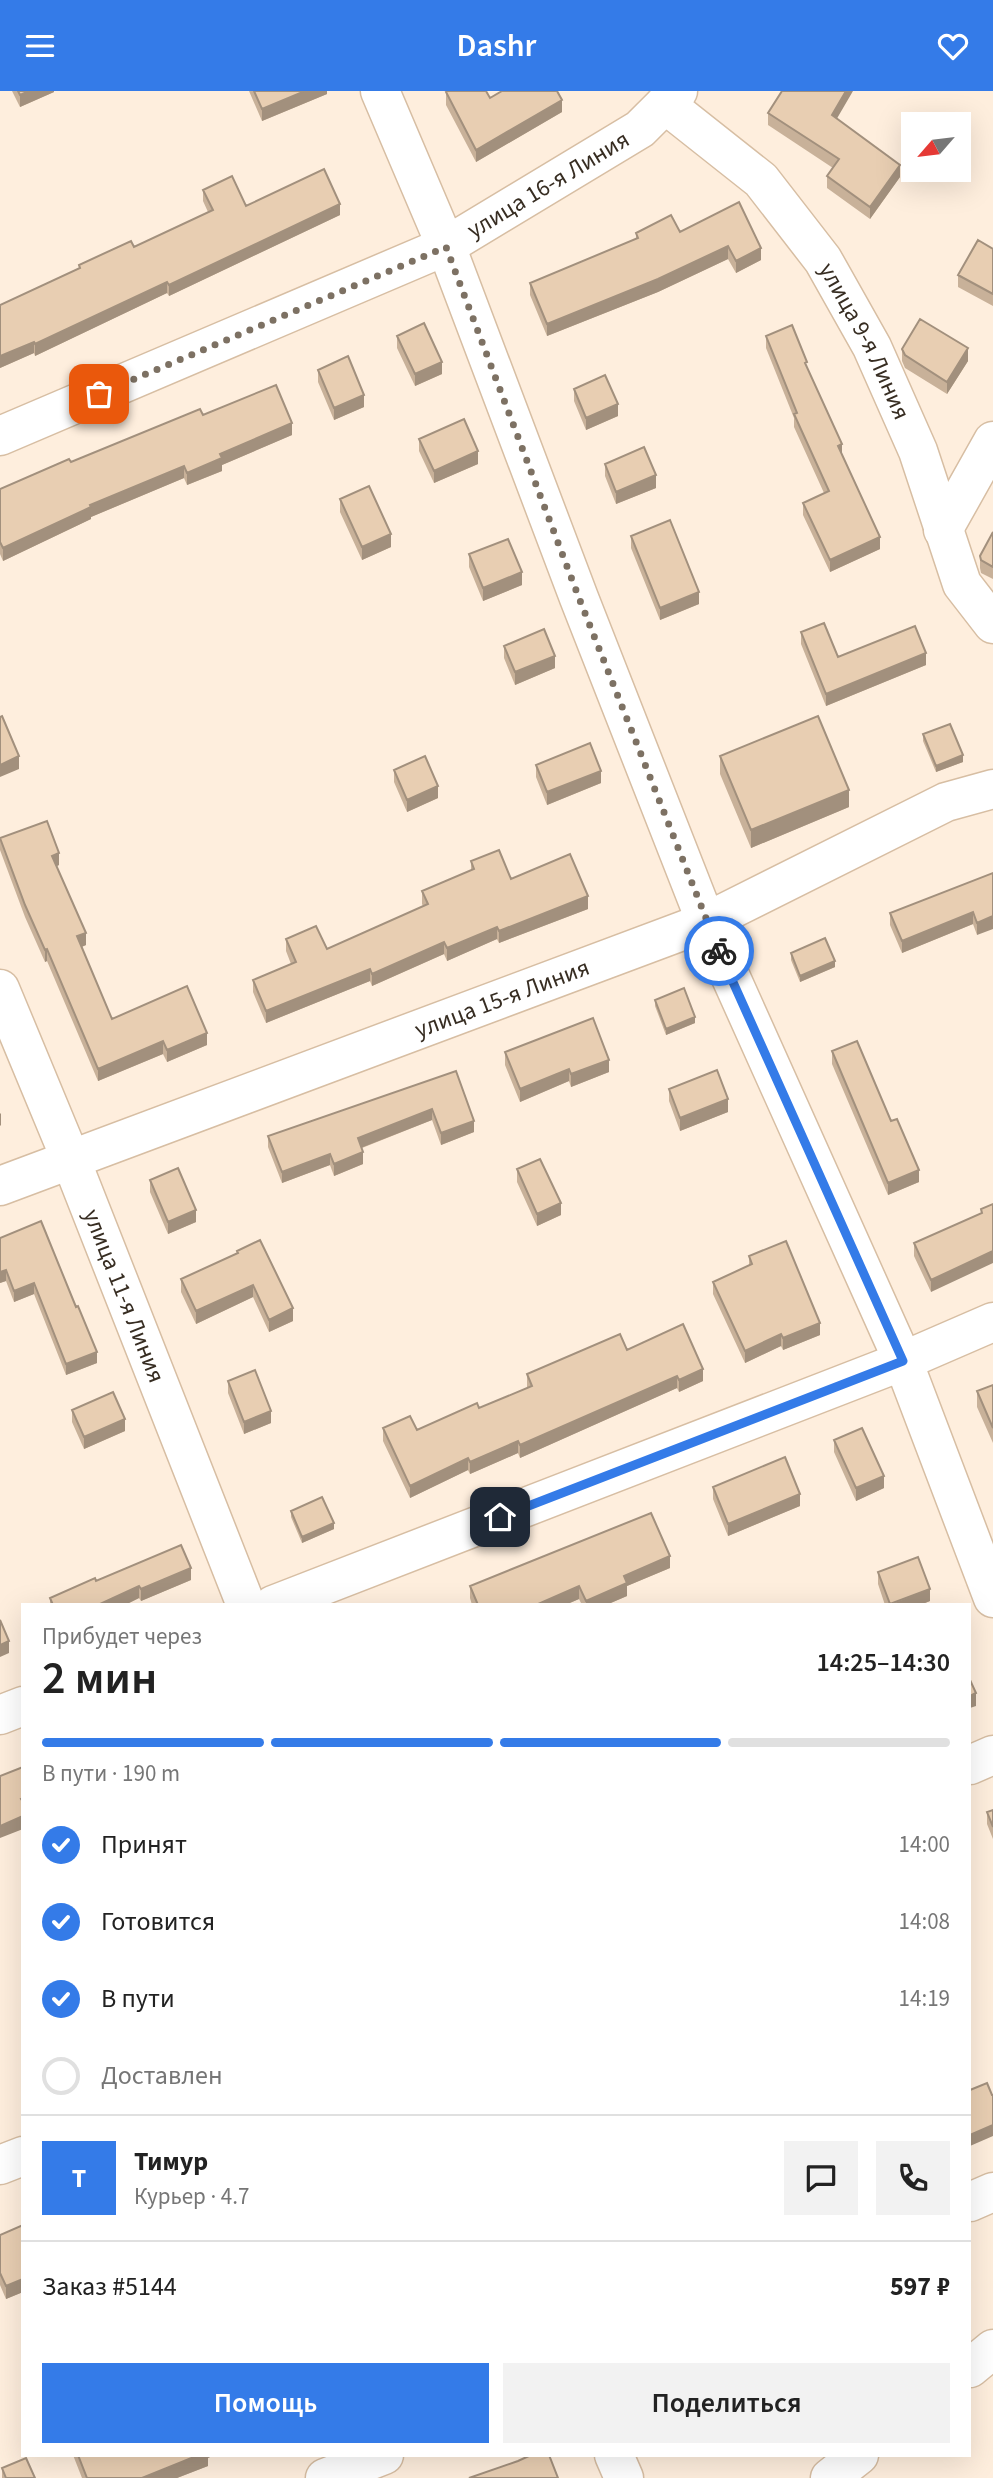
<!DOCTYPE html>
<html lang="ru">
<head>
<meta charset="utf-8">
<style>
	:root { --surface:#fff; --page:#f2f2f2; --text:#222; --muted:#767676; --line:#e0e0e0; --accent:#347be8 }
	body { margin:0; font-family:"Source Sans 3",sans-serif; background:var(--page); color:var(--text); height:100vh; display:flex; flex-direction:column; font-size:26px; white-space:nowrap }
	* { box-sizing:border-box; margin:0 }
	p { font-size:23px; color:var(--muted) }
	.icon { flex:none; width:38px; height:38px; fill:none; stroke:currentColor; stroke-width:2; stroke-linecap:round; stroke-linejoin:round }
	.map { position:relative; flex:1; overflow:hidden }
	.drawer { position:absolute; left:21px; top:1512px; width:950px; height:854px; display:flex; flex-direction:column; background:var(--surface); border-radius:0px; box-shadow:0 7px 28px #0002 }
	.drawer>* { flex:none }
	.needle { width:46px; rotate:242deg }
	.tools { position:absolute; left:901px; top:21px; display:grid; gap:14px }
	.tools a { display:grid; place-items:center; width:70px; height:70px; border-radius:0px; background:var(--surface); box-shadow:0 7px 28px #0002; font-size:35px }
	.pin { position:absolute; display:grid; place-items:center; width:60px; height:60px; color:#fff; margin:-30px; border-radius:14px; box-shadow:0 4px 10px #0006 }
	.courier { position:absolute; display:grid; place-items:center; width:70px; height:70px; margin:-35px; border:5px solid #347be8; border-radius:50%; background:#fff; color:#222; box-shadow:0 2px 9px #0007 }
	.overview em { font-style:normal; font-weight:600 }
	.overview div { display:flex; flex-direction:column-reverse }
	.overview { display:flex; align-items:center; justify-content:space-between; height:119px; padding:0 21px }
	h1 { font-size:46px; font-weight:600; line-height:52px }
	.bar { display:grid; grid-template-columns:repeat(4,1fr); gap:10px 7px; align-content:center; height:84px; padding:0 21px }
	.bar i { height:9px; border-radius:5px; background:var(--line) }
	.bar .selected { background:var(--accent) }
	.bar p { grid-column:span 4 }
	.line { display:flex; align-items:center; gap:18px; padding:0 21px; border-top:2px solid var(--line) }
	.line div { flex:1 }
	.round { display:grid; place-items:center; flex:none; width:74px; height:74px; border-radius:0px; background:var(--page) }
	ol { padding:0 21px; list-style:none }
	li { display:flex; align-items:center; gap:21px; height:77px }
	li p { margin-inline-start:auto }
	li .icon { padding:7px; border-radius:50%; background:var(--accent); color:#fff; stroke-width:4 }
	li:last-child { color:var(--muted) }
	li i { width:38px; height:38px; border:4px solid var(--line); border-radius:50% }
	.action { display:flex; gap:14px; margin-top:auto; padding:14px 21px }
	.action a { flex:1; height:80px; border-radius:0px; background:var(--accent); color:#fff; font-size:28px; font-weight:600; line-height:80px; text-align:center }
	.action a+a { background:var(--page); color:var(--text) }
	header { display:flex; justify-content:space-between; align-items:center; height:91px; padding:0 21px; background:var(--accent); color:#fff; font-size:32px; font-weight:600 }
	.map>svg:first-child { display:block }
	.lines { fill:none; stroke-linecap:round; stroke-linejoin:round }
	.minor-casing { stroke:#d7bea3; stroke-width:41 }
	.major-casing { stroke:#d7bea3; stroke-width:41 }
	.minor { stroke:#fff; stroke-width:38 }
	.major { stroke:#fff; stroke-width:38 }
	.wall { fill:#c8b199 }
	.shaded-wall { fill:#a2907d }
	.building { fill:#e8ceb2; stroke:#a2907d; stroke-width:2 }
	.done { stroke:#7d7163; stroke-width:7; stroke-dasharray:0 12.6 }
	.route { stroke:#347be8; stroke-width:9 }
	.labels { text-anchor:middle; stroke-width:7; stroke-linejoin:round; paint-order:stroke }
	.street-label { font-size:24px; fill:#372d22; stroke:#fefefe }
</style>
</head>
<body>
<header><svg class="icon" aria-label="menu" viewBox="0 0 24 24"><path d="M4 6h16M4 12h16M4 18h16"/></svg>Dashr<svg class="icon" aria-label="heart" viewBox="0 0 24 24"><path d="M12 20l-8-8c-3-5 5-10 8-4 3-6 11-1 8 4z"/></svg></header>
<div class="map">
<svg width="993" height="2387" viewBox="0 0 993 2387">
	<rect width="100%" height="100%" fill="#feeedd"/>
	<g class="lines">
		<defs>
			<g id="minor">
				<path d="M380 0 446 155 579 507 706 831 903 1270 993 1507"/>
				<path id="s1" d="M665 13 761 89 823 169 872 256 918 360 962 493 993 533"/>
				<path id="s2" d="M0 345 446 155 640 38 678 0"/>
				<path d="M943 439 993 350"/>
				<path id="s3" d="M0 898 71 1069 246 1514"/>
				<path id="s4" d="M0 1095 706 831 946 711 993 698"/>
				<path d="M273 1514 903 1270 993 1231"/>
				<path d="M0 1624 23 1615"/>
				<path d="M970 1674 993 1664"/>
				<path d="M0 2074 23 2065"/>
				<path d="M970 2111 993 2101"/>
				<path d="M614 2364 624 2387"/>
				<path d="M325 2387 384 2364"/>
			</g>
			<path id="major" d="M970 2277 993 2258
				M830 2387 859 2364"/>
		</defs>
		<!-- minor casing -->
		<use href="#minor" class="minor-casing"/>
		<!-- major casing -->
		<use href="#major" class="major-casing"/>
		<!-- minor -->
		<use href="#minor" class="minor"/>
		<!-- major -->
		<use href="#major" class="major"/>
	</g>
	<!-- wall -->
	<path class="wall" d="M12 0H54V1L20 16Z
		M249 0H327V3L262 30Z
		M446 1 490 7 562 21 476 71 446 14Z
		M768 22 837 27 900 86 870 128 827 97V85L833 77 768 34Z
		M203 99 246 115 340 124 169 205 167 202 35 265 34 262 0 277V214L79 178V174L134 156 208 121 203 110Z
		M739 111 761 169 736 182 728 168 658 201 547 245 530 204V192L636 148V142L680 141Z
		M993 158V215L958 196V184Z
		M397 245 442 283 415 295 397 257Z
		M766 245 807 276 880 458 830 481 803 424V412L824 402 794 336V327L766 257Z
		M902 258 968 270 947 303 905 277 902 270Z
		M318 279 364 316 334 329 318 291Z
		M574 298 618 325 586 339 574 310Z
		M203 324 292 344 222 374V380L187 394 184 387 91 426V428L3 470 0 463V398L71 371Z
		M419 348 478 373 434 392 419 360Z
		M605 373 656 397 616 413 605 385Z
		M340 408 391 456 362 469 340 421Z
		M993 441V488L981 482 980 477V465Z
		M631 445 699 513 660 529 631 457Z
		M469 463 522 494 483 510 469 476Z
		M801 541 838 566 926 574 826 615 801 553Z
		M504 555 555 577 515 594 504 567Z
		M923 643 963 671 936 681 923 650Z
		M720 665 849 716 751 757 720 683Z
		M536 674 601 692 547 714 536 686Z
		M394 679 438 707 407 721 394 691Z
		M0 747 59 774 57 775 86 854 81 856 112 928 207 954 167 971 163 963 98 990 47 870 45 871 25 826 0 759Z
		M471 770 511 788 588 818 499 852 497 848 447 870 444 863 372 895 370 890 266 932 253 901V889L291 873 286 860V848L327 858 423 815 422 813V800L471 780Z
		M993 782 977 844 973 833 902 862 890 834V822Z
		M791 862 835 876 800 891 791 869Z
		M655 909 695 932 666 944 655 915Z
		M832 960 891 1030 919 1091 888 1104 832 973Z
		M505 961 609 981 571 996 569 990 520 1011 505 974Z
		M456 980 474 1041 441 1054 432 1029 362 1057 363 1073 334 1085 330 1074 282 1092 268 1056V1045Z
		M669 998 728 1021 680 1040 669 1010Z
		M517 1078 561 1124 537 1135 517 1091Z
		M150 1089 196 1131 168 1143 150 1101Z
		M993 1113 931 1201 914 1165V1152L981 1122V1118Z
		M0 1147 76 1216 97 1272 66 1284 34 1203 14 1211 6 1190 0 1192Z
		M237 1160 293 1230 269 1241 253 1206 196 1233 181 1201V1188L237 1162Z
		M749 1165 820 1244 783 1259 781 1255 745 1272 713 1203V1191L749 1174Z
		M627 1259 703 1290 679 1301 677 1297 520 1367 518 1362 470 1383 468 1379 410 1407 383 1350V1337L417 1339 479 1317 527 1297V1283Z
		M228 1290 271 1332 244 1343 228 1302Z
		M993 1294V1352L977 1316V1300Z
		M72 1319 125 1340 84 1358 72 1331Z
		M834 1349 884 1397 856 1410 834 1361Z
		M713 1396 800 1415 728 1445 713 1408Z
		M291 1420 334 1438 302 1452 291 1426Z
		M670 1477 627 1495V1505L606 1514H582L579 1508 565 1514H472L470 1507V1495Z
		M878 1481 930 1510 920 1514H885L878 1493Z
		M191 1489 141 1510 139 1507 125 1514H50V1507Z
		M993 1719V1748L987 1733V1721Z
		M23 2134V2201L6 2208 0 2194V2144Z
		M73 2364H214L208 2367V2375L177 2387H82Z
		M2 2377 35 2387H2Z"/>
	<!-- shaded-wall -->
	<path class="shaded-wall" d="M29 0H54V1L20 16V4Z
		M305 0H327V3L262 30V18Z
		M846 0H853L832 36V24Z
		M562 9V21L476 71V59Z
		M900 74V86L870 128V116Z
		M340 113V124L169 205V194Z
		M728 155V168L658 201 547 245V233Z
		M761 157V169L736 182V170Z
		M167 191V202L35 265V253Z
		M34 251V262L0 277V265Z
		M968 257V270L947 303V291Z
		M442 271V283L415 295V283Z
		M364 304V316L334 329V317Z
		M618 313V325L586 339V327Z
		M292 332V344L222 374V380L187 394V382L220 363Z
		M842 353V365L838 355Z
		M478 360V373L434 392V380Z
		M184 375V387L91 426V428L3 470V457L90 414Z
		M656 384V397L616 413V401Z
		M391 443V456L362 469V456Z
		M880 446V458L830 481V469Z
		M522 481V494L483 510V497Z
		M699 501V513L660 529V517Z
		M926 562V574L826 615V603Z
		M555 565V577L515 594V581Z
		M963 664V671L936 681V675Z
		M19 665V678L0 686V674Z
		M601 680V692L547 714V701Z
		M438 695V707L407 721V709Z
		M849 699V716L751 757V739Z
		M59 762V774L52 777V765Z
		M588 805V818L499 852V840Z
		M973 821V833L902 862V850Z
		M993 825V838L977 844V832Z
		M497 836V848L447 870V857Z
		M86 842V854L77 858V845Z
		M444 851V863L372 895V883Z
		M47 858V870L45 871V859Z
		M835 870V876L800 891V885Z
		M370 878V890L266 932V920Z
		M695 926V932L666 944V938Z
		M207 942V954L167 971V959Z
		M163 950V963L98 990V978Z
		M609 969V981L571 996V983Z
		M569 978V990L520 1011V998Z
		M728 1008V1021L680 1040V1027Z
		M432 1018V1029L358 1058V1047Z
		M1 1022V1034L0 1035V1023Z
		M474 1030V1041L441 1054V1042Z
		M363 1061V1073L334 1085V1073Z
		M330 1063V1074L282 1092V1081Z
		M919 1079V1091L888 1104V1092Z
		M561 1112V1124L537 1135V1123Z
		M196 1119V1131L168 1143V1131Z
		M993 1160V1172L931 1201V1189Z
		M6 1179V1190L0 1192V1181Z
		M34 1192V1203L14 1211V1200Z
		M253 1194V1206L196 1233V1220Z
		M293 1217V1230L269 1241V1229Z
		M820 1232V1244L783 1259V1247Z
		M781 1243V1255L745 1272V1260Z
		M97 1261V1272L66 1284V1273Z
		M703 1278V1290L679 1301V1289Z
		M677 1285V1297L520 1367V1354Z
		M271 1320V1332L244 1343V1331Z
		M125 1328V1340L84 1358V1346Z
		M518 1350V1362L470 1383V1371Z
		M468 1367V1379L410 1407V1395Z
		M884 1385V1397L856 1410V1397Z
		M800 1403V1415L728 1445V1433Z
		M334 1432V1438L302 1452V1446Z
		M670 1465V1477L627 1495V1505L606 1514H586V1510L624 1485Z
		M191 1477V1489L141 1510V1498Z
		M139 1495V1507L125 1514H98Z
		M579 1495V1508L565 1514H536Z
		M930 1498V1510L920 1514H890Z
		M9 1550V1562L0 1566V1554Z
		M976 1602V1615L970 1617V1605Z
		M23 1725V1738L0 1747V1735Z
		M993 2034V2045L970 2055V2044Z
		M23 2188V2201L6 2208V2195Z
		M199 2364H214L208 2367V2375L177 2387H142Z"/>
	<!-- building -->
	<path class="building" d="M18 0H29L20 4Z
		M254 0H305L262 18Z
		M448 0H486L490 7 502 0H557L562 9 476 59 446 1Z
		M782 0H846L832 24 900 74 870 116 827 85 839 68 768 22Z
		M324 78 340 113 169 194 167 191 35 253 34 251 0 265V214L80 177 79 174 131 150 134 156 213 119 203 99 232 85 246 115Z
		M739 111 761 157 736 170 728 155 658 188 547 233 530 192 638 147 636 142 671 124 680 141Z
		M978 149 993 158V203L958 184Z
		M920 228 968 257 947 291 905 264 902 258Z
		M424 232 442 271 415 283 397 245Z
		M792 234 807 271 805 272 842 353 838 355 880 446 830 469 803 412 829 400 794 323 797 322 766 245Z
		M348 265 364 304 334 317 318 279Z
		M605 284 618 313 586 327 574 298Z
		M276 294 292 332 220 363 222 367 187 382 184 375 90 414 91 416 3 457 0 451V398L69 368 71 371 200 318 203 324Z
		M464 328 478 360 434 380 419 348Z
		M644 356 656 384 616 401 605 373Z
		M369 395 391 443 362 456 340 408Z
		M670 429 699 501 660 517 631 445Z
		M993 441V476L981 469 980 465Z
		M508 448 522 481 483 497 469 463Z
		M824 532 838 566 915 535 926 562 826 603 801 541Z
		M544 538 555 565 515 581 504 555Z
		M2 625 19 665 0 674V626Z
		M818 625 849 699 751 739 720 665Z
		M950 633 963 664 936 675 923 643Z
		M590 652 601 680 547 701 536 674Z
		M425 665 438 695 407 709 394 679Z
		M47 730 59 762 52 765 86 842 77 845 112 928 187 895 207 942 167 959 163 950 98 978 47 858 45 859 25 814 0 747Z
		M499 759 511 788 570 763 588 805 499 840 497 836 447 857 444 851 372 883 370 878 266 920 253 889 296 871 286 848 316 835 327 858 428 813 422 800 474 778 471 770Z
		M993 782V825L977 832 973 821 902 850 890 822Z
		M825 847 835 870 800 885 791 862Z
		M684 897 695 926 666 938 655 909Z
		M593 927 609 969 571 983 569 978 520 998 505 961Z
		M857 950 891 1030 897 1028 919 1079 888 1092 832 960Z
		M717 979 728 1008 680 1027 669 998Z
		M456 980 474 1030 441 1042 432 1018 358 1047 363 1061 334 1073 330 1063 282 1081 268 1045Z
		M540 1068 561 1112 537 1123 517 1078Z
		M178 1077 196 1119 168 1131 150 1089Z
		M993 1113V1160L931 1189 914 1152 982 1122 981 1118Z
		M41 1130 76 1216 78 1215 97 1261 66 1273 34 1192 14 1200 6 1179 0 1181V1147Z
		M260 1149 293 1217 269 1229 253 1194 196 1220 181 1188 238 1162 237 1160Z
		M786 1150 820 1232 783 1247 781 1243 745 1260 713 1191 752 1173 749 1165Z
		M683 1233 703 1278 679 1289 677 1285 520 1354 518 1350 470 1371 468 1367 410 1395 383 1337 410 1325 417 1339 477 1312 479 1317 532 1295 527 1283 620 1243 627 1259Z
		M255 1279 271 1320 244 1331 228 1290Z
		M993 1294V1337L977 1300Z
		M113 1301 125 1328 84 1346 72 1319Z
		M862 1337 884 1385 856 1397 834 1349Z
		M785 1366 800 1403 728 1433 713 1396Z
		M322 1406 334 1432 302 1446 291 1420Z
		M651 1422 670 1465 624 1485 627 1492 586 1510 579 1495 536 1514H478L470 1495Z
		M181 1454 191 1477 141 1498 139 1495 98 1514H53L50 1507 95 1487 96 1490Z
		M918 1466 930 1498 890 1513 878 1481Z
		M0 1529 9 1550 0 1554Z
		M970 1589 976 1602 970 1605Z
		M23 1676V1707L21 1708 23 1711V1725L0 1735V1685Z
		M993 1719V1736L987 1721Z
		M987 1992 992 2004H993V2034L970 2044V1999Z
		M23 2134V2188L6 2195 0 2182V2144Z
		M78 2364H199L142 2387H87Z
		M531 2364H549L558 2387H469L518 2370Z
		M26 2367 35 2387H6L2 2377Z"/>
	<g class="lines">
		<!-- done -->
		<path class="done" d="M99 303 446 156 579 507 719 860"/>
		<!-- route -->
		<path class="route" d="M500 1426 903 1270 719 860"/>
	</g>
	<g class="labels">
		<!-- street labels -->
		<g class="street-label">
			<text dy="8" stroke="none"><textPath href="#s2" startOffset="604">улица 16-я Линия</textPath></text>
			<text dy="8" stroke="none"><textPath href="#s1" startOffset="315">улица 9-я Линия</textPath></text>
			<text dy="8" stroke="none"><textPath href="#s4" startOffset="536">улица 15-я Линия</textPath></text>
			<text dy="8" stroke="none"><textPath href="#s3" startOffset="331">улица 11-я Линия</textPath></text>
		</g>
	</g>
</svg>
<div class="tools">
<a><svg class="needle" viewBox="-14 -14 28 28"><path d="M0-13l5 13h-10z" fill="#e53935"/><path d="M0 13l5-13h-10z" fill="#767676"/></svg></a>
</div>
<div class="pin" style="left:99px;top:303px;background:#ea580c"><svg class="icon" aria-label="bag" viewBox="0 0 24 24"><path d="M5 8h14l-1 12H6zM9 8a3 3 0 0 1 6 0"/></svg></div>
<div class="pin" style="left:500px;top:1426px;background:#1f2937"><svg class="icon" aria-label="home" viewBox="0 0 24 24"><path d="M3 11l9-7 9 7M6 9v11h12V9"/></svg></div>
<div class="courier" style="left:719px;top:860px"><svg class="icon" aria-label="bike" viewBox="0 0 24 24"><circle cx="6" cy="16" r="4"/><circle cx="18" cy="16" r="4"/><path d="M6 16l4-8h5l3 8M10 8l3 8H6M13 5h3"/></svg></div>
<section class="drawer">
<div class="overview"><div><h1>2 мин</h1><p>Прибудет через</p></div><em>14:25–14:30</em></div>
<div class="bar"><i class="selected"></i><i class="selected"></i><i class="selected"></i><i></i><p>В пути · 190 m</p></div>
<ol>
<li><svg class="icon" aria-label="check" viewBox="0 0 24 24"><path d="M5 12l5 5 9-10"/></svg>Принят<p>14:00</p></li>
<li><svg class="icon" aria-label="check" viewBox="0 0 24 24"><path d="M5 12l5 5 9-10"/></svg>Готовится<p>14:08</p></li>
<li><svg class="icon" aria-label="check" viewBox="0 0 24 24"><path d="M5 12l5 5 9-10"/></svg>В пути<p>14:19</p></li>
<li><i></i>Доставлен</li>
</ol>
<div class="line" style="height:126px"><b class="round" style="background:var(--accent);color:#fff">Т</b><div><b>Тимур</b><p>Курьер · 4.7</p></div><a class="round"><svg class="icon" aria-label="chat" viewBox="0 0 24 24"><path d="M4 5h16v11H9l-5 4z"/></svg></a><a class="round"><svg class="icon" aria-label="phone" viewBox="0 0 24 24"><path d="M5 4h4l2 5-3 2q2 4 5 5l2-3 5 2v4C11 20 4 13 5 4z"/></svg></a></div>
<div class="line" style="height:91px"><div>Заказ #5144</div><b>597 ₽</b></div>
<div class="action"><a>Помощь</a><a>Поделиться</a></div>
</section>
</div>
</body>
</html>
